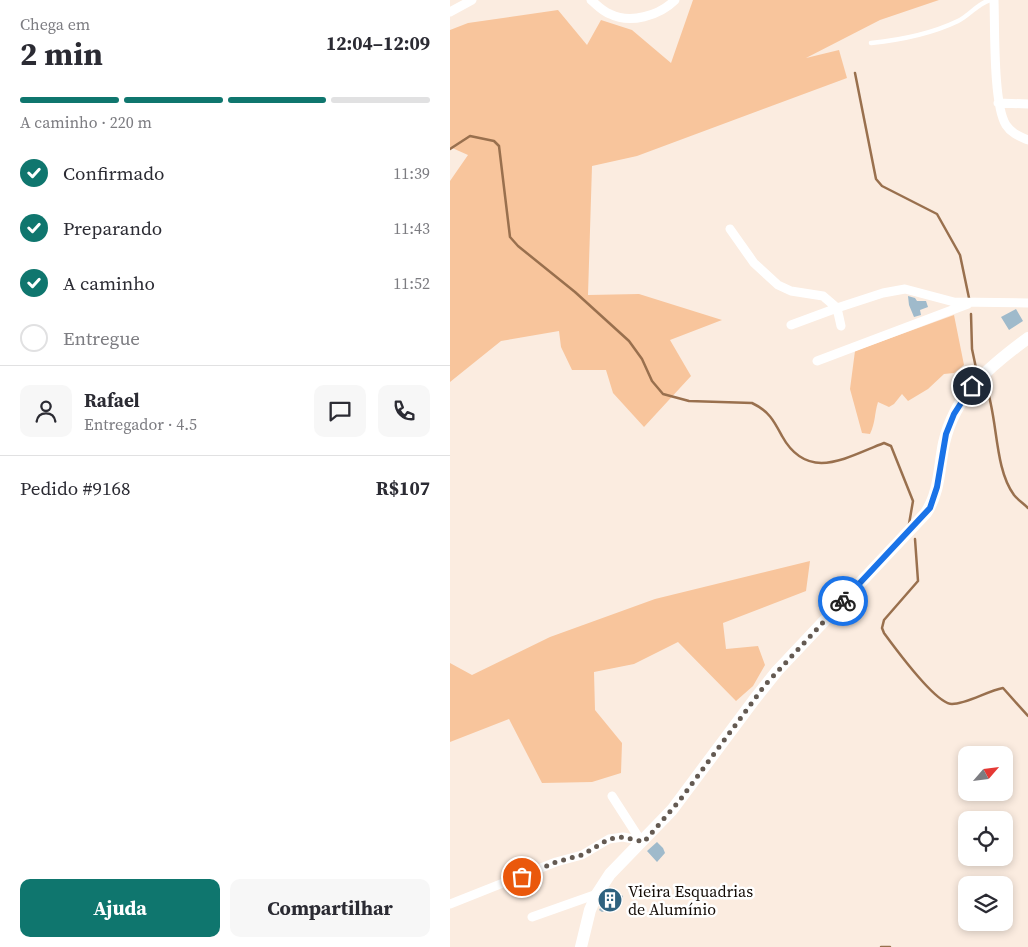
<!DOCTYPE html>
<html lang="pt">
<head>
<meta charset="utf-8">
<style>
	:root { --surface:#fff; --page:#f7f7f7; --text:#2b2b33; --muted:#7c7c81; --line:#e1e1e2; --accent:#0f766e }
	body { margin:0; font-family:"Source Serif 4",serif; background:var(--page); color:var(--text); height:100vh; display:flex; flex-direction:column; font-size:19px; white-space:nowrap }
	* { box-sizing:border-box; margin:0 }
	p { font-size:16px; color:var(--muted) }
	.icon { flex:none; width:28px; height:28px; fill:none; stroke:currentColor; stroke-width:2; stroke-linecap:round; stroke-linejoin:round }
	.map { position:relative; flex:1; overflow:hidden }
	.drawer { display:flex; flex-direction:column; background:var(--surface); width:450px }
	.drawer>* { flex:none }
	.needle { width:32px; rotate:62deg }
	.buttons { position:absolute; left:508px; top:746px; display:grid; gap:10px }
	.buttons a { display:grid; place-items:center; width:55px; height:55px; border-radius:10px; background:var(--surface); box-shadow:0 2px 8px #0003; font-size:25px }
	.pin { position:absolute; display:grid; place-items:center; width:42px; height:42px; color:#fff; margin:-21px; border:2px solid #fff; border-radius:50%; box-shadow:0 1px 5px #0007 }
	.courier { position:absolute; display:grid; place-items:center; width:50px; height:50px; margin:-25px; border:4px solid #1a73e8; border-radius:50%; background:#fff; color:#222; box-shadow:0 1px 6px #0007 }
	.head em { font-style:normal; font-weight:700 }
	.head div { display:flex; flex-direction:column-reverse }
	.head { display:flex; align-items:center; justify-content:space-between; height:85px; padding:0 20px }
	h1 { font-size:32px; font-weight:700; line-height:38px }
	.bar { display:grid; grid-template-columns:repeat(4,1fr); gap:8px 5px; align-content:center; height:60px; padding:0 20px }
	.bar i { height:6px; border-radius:4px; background:var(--line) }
	.bar .selected { background:var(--accent) }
	.bar p { grid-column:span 4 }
	.line { display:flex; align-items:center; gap:12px; padding:0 20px; border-top:1px solid var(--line) }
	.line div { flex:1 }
	.round { display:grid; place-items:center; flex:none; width:52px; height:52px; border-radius:10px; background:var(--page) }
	ol { padding:0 20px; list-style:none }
	li { display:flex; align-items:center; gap:15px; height:55px }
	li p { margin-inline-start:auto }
	li .icon { padding:5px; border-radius:50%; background:var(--accent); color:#fff; stroke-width:4 }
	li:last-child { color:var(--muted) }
	li i { width:28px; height:28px; border:2px solid var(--line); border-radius:50% }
	.action { display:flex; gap:10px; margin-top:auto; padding:10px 20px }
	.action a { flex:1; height:58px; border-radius:10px; background:var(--accent); color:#fff; font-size:20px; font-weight:700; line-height:58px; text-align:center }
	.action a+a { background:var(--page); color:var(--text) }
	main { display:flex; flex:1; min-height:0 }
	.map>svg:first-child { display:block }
	.green { fill:#f8c59c }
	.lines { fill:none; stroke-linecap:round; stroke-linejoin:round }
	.stream { stroke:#99704e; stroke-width:2.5 }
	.building { fill:#9fbacb }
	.lane { stroke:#fff; stroke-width:4.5 }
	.street { stroke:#fff; stroke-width:9 }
	.secondary { stroke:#fff; stroke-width:12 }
	.done { stroke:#645a52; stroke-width:5; stroke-dasharray:0 9 }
	.route { stroke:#1a73e8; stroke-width:6 }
	.labels { text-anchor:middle; stroke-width:5; stroke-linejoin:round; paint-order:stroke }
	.poi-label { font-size:16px; fill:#130b05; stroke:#fff; text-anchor:start }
</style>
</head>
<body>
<main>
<section class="drawer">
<div class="head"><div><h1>2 min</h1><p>Chega em</p></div><em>12:04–12:09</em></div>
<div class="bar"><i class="selected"></i><i class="selected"></i><i class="selected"></i><i></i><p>A caminho · 220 m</p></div>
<ol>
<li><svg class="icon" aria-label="check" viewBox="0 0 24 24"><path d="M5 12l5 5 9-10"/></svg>Confirmado<p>11:39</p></li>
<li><svg class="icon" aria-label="check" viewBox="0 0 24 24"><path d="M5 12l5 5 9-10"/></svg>Preparando<p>11:43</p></li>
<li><svg class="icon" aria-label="check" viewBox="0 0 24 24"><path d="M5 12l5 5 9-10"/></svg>A caminho<p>11:52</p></li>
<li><i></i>Entregue</li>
</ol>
<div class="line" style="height:90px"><a class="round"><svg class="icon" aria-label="person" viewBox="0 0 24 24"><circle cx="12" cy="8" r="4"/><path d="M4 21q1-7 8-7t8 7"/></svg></a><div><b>Rafael</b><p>Entregador · 4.5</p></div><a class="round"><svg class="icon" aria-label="chat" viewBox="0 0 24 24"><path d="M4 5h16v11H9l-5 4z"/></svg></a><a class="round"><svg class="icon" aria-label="phone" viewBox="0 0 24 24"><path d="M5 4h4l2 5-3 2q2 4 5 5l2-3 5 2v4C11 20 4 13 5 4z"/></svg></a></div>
<div class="line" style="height:65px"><div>Pedido #9168</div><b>R$107</b></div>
<div class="action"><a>Ajuda</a><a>Compartilhar</a></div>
</section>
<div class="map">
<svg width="578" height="947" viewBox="0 0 578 947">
	<rect width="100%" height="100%" fill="#fbece0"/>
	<!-- green -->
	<path class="green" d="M243 0H489L430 20 356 58 389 50 397 78 187 156 142 166 138 295 189 294 272 320 220 340 241 376 194 427 163 393 156 370H122L111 347 109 331 51 341 0 382V181L18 155 0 147V30L18 23 108 10 137 45 151 20 182 30 221 63Z
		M504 315 514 365 504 373 494 374 478 389 458 401 452 394 444 404 439 407 428 402C424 415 426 421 420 434L412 433 400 389 405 351Z
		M360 561 356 591 273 623 276 649 308 646 315 665 303 686 286 701 228 642 184 664 144 672 145 710 172 743 171 773 142 782 92 783 59 719 0 742V663L22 675 100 637 205 599Z"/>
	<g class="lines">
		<!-- stream -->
		<path class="stream" d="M405 73 426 179 432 186 487 214 510 255 519 298
			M0 149 20 136 44 141 49 146 60 237 68 246 125 292 179 341 192 359 202 381 213 394 239 401 302 403C319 411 324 421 332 436 358 483 397 457 434 443L441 446 463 501 459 524
			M521 314 522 349 526 368
			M536 386C548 418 544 468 564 495 568 500 574 504 578 508
			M465 539 468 581 434 620 432 628 434 633C445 648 486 704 502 704 517 704 537 691 553 688L578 716
			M431 947H440"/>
	</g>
	<!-- building -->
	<path class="building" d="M458 296 465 298 467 301H476L478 307 470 310 471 315 464 317 459 305Z
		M566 309 573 321 559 330 551 317Z
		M207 842 213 848 215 853 207 862 197 851Z
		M160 889 173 896 169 905 152 912 149 910Z"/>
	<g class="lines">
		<!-- lane -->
		<path class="lane" d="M421 43C450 40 481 34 508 21 520 15 527 4 540 0"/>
		<!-- street -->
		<path class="street" d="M141 0C147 5 152 11 160 14 180 24 209 16 225 0
			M544 0C545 27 543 105 556 125 561 133 569 136 578 140
			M0 12 22 0
			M548 103 578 104
			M280 229 304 263 328 285 341 291 373 296 387 308 433 293 455 289 504 302 578 303
			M341 325 387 308 391 326
			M367 361 518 304
			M162 796 191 841
			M0 904 106 862 132 855 159 839 173 837 193 841
			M82 917 147 894"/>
		<!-- secondary -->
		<path class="secondary" d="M131 947 140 910 147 894 160 874 222 810 304 700 327 671 476 513C490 492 489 467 494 443 505 394 540 366 578 338"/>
	</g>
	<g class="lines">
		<!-- done -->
		<path class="done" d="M72 877 106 862 132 855 159 839 173 837 194 842 230 800 315 685 393 601"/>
		<!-- route -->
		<path class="route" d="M393 601 480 508 487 487 496 434 504 414 522 386"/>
	</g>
	<!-- icons -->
	<defs>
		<symbol id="building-disc" viewBox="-11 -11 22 22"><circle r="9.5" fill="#2f627f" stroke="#fff"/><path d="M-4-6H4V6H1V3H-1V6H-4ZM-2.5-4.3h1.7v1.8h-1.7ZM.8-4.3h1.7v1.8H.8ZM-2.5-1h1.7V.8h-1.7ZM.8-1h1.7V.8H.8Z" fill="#fff"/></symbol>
	</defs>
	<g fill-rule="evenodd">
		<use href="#building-disc" x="146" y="886" width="28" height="28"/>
	</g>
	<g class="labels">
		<!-- poi labels -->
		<g class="poi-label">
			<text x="178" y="897">Vieira Esquadrias<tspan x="178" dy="18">de Alumínio</tspan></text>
		</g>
	</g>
</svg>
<div class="buttons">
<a><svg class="needle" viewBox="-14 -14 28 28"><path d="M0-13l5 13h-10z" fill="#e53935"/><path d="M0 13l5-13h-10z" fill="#7c7c81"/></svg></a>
<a><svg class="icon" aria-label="locate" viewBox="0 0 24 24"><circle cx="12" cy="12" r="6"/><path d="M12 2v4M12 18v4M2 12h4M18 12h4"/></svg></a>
<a><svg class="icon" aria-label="layers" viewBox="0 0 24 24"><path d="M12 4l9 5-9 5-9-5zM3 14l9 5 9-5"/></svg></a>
</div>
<div class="pin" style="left:72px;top:877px;background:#ea580c"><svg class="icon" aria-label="bag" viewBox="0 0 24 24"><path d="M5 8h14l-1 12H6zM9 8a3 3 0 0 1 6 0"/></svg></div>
<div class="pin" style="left:522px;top:386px;background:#1f2937"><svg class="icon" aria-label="home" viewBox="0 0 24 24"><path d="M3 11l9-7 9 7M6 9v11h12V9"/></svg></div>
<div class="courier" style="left:393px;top:601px"><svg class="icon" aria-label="bike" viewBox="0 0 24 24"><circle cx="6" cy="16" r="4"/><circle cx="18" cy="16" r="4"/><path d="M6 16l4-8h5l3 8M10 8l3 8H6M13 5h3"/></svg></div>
</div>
</main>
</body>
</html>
